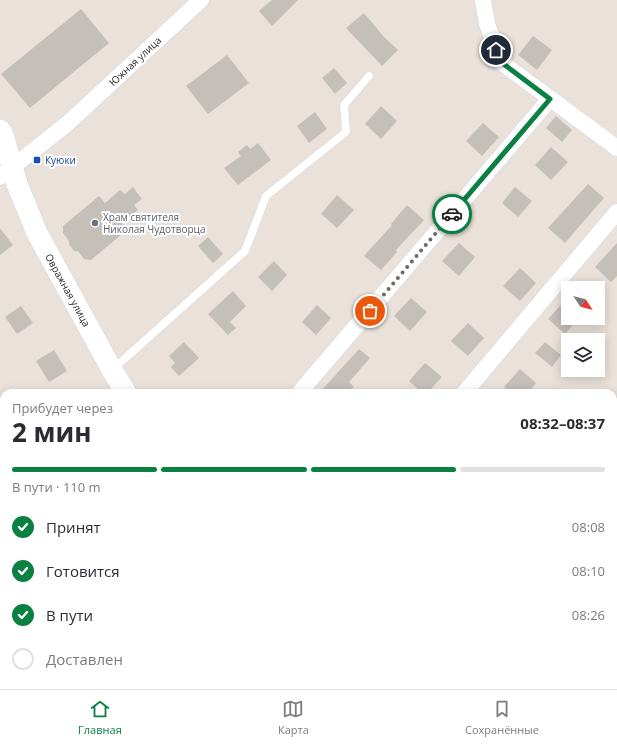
<!DOCTYPE html>
<html lang="ru">
<head>
<meta charset="utf-8">
<style>
	:root { --surface:#fff; --page:#f7f7f7; --text:#2b2b33; --muted:#7c7c81; --line:#e1e1e2; --accent:#0b8043 }
	body { margin:0; font-family:"Open Sans",sans-serif; background:var(--page); color:var(--text); height:100vh; display:flex; flex-direction:column; font-size:15px; white-space:nowrap }
	* { box-sizing:border-box; margin:0 }
	p { font-size:13px; color:var(--muted) }
	.icon { flex:none; width:22px; height:22px; fill:none; stroke:currentColor; stroke-width:2; stroke-linecap:round; stroke-linejoin:round }
	.map { position:relative; flex:1; overflow:hidden }
	.panel { position:absolute; left:0px; top:389px; width:617px; height:300px; display:flex; flex-direction:column; background:var(--surface); border-radius:12px 12px 0 0; box-shadow:0 2px 10px #0003 }
	.panel>* { flex:none }
	.needle { width:26px; rotate:126deg }
	.fabs { position:absolute; left:561px; top:281px; display:grid; gap:8px }
	.fabs a { display:grid; place-items:center; width:44px; height:44px; border-radius:0px; background:var(--surface); box-shadow:0 2px 10px #0003; font-size:20px }
	.pin { position:absolute; display:grid; place-items:center; width:34px; height:34px; color:#fff; margin:-17px; border:2px solid #fff; border-radius:50%; box-shadow:0 1px 4px #0007 }
	.courier { position:absolute; display:grid; place-items:center; width:40px; height:40px; margin:-20px; border:3px solid #0b8043; border-radius:50%; background:#fff; color:#222; box-shadow:0 1px 5px #0007 }
	.headline em { font-style:normal; font-weight:700 }
	.headline div { display:flex; flex-direction:column-reverse }
	.headline { display:flex; align-items:center; justify-content:space-between; height:68px; padding:0 12px }
	h1 { font-size:26px; font-weight:700; line-height:30px }
	.bar { display:grid; grid-template-columns:repeat(4,1fr); gap:6px 4px; align-content:center; height:48px; padding:0 12px }
	.bar i { height:5px; border-radius:3px; background:var(--line) }
	.bar .on { background:var(--accent) }
	.bar p { grid-column:span 4 }
	ol { padding:0 12px; list-style:none }
	li { display:flex; align-items:center; gap:12px; height:44px }
	li p { margin-inline-start:auto }
	li .icon { padding:4px; border-radius:50%; background:var(--accent); color:#fff; stroke-width:4 }
	li:last-child { color:var(--muted) }
	li i { width:22px; height:22px; border:2px solid var(--line); border-radius:50% }
	.tabs { display:flex; justify-content:space-around; align-items:center; height:56px; border-top:1px solid var(--line); background:var(--surface); font-size:11px; color:var(--muted) }
	.tabs a { display:grid; justify-items:center; gap:2px }
	.tabs .on { color:var(--accent) }
	.map>svg:first-child { display:block }
	.building { fill:#c5bfba }
	.lines { fill:none; stroke-linecap:round; stroke-linejoin:round }
	.service-casing { stroke:#d0d5e1; stroke-width:9 }
	.minor-casing { stroke:#d0d5e1; stroke-width:17 }
	.tertiary-casing { stroke:#d0d5e1; stroke-width:22 }
	.service { stroke:#fff; stroke-width:8 }
	.minor { stroke:#fff; stroke-width:16 }
	.tertiary { stroke:#fff; stroke-width:21 }
	.done { stroke:#6c6966; stroke-width:4; stroke-dasharray:0 7.2 }
	.route { stroke:#0b8043; stroke-width:5 }
	.transit-dot { fill:#1a4fb4; stroke:#fff; stroke-width:1.5 }
	.worship-dot { fill:#6b7280; stroke:#fff; stroke-width:1.5 }
	.labels { text-anchor:middle; stroke-width:4; stroke-linejoin:round; paint-order:stroke }
	.street-label { font-size:10px; fill:#282828; stroke:#fff }
	.transit-label { font-size:10px; fill:#164399; stroke:#fff; text-anchor:start }
	.worship-label { font-size:10px; fill:#5b616d; stroke:#fff; text-anchor:start }
</style>
</head>
<body>
<div class="map">
<svg width="617" height="689" viewBox="0 0 617 689">
	<rect width="100%" height="100%" fill="#eae2da"/>
	<!-- building -->
	<path class="building" d="M272 0H298L272 26 259 11Z
		M81 9 109 43 30 108 1 74Z
		M364 13 384 37 398 50 382 66 346 28Z
		M533 36 552 50 537 70 518 55Z
		M227 55 249 83 208 114 186 86Z
		M334 68 347 83 335 94 322 78Z
		M381 106 397 121 381 139 365 124Z
		M315 112 327 129 309 143 297 126Z
		M556 116 572 130 562 142 546 128Z
		M483 123 499 137 482 156 466 141Z
		M258 143 271 160 238 185 224 168 241 156 238 152 247 145 250 149Z
		M551 147 568 162 551 180 535 165Z
		M588 184 604 198 565 243 548 228Z
		M133 187 142 199 134 205 138 210 122 223 127 230 91 260 84 259 78 251H74L69 244V241L63 233V226L99 196 105 203 120 190 125 194Z
		M515 187 532 201 518 217 502 203Z
		M337 195 354 210 337 228 321 214Z
		M407 205 424 220 396 250 397 252 381 270 364 256 392 225 391 224Z
		M0 228 13 245 0 255Z
		M208 237 223 254 213 263 198 246Z
		M459 243 475 257 459 276 442 261Z
		M617 243V276L611 282 595 267Z
		M274 261 287 275 272 291 258 277Z
		M520 268 536 283 520 301 503 286Z
		M233 291 246 306 230 322 236 328 228 335 208 314Z
		M568 297V318H579L565 334 548 319Z
		M411 298 427 312 410 331 394 316Z
		M317 305 331 318 316 335 302 322Z
		M21 306 33 323 17 334 5 317Z
		M468 323 484 338 468 356 451 341Z
		M184 342 199 358 179 376 171 367 175 363 169 356Z
		M545 342 561 355 552 367 535 353Z
		M359 349 370 358 349 382 354 387 348 393H319Z
		M54 350 67 371 49 382 36 361Z
		M425 363 442 377 427 393H422L409 381Z
		M520 369 536 383 528 393H510L504 387Z"/>
	<g class="lines">
		<defs>
			<path id="service" d="M112 370 245 251 266 196 346 132 344 105 369 76
				M106 685 109 689
				M290 689 295 685"/>
			<path id="minor" d="M483 0 487 24 501 62 617 148
				M0 177 68 123 201 0
				M299 393 550 99
				M464 393 617 212
				M0 572 4 569"/>
			<path id="tertiary" d="M0 130 3 135 17 184 37 233 112 370 126 393
				M329 685 332 689"/>
		</defs>
		<!-- service casing -->
		<use href="#service" class="service-casing"/>
		<!-- minor casing -->
		<use href="#minor" class="minor-casing"/>
		<!-- tertiary casing -->
		<use href="#tertiary" class="tertiary-casing"/>
		<!-- service -->
		<use href="#service" class="service"/>
		<!-- minor -->
		<use href="#minor" class="minor"/>
		<!-- tertiary -->
		<use href="#tertiary" class="tertiary"/>
	</g>
	<g class="lines">
		<!-- done -->
		<path class="done" d="M370 311 452 214"/>
		<!-- route -->
		<path class="route" d="M452 214 550 99 501 62 496 50"/>
	</g>
	<!-- markers -->
	<rect class="transit-dot" x="33" y="156" width="8" height="8" rx="2"/>
	<circle class="worship-dot" cx="95" cy="223" r="4"/>
	<g class="labels">
		<!-- street labels -->
		<g class="street-label">
			<text transform="translate(135 61) rotate(-43)" y="4">Южная улица</text>
			<text transform="translate(68 290) rotate(61)" y="4">Овражная улица</text>
		</g>
		<!-- transit labels -->
		<g class="transit-label">
			<text x="45" y="164">Куюки</text>
		</g>
		<!-- worship labels -->
		<g class="worship-label">
			<text x="103" y="221">Храм святителя<tspan x="103" dy="12">Николая Чудотворца</tspan></text>
		</g>
	</g>
</svg>
<div class="fabs">
<a><svg class="needle" viewBox="-14 -14 28 28"><path d="M0-13l5 13h-10z" fill="#e53935"/><path d="M0 13l5-13h-10z" fill="#7c7c81"/></svg></a>
<a><svg class="icon" aria-label="layers" viewBox="0 0 24 24"><path d="M12 4l9 5-9 5-9-5zM3 14l9 5 9-5"/></svg></a>
</div>
<div class="pin" style="left:370px;top:311px;background:#ea580c"><svg class="icon" aria-label="bag" viewBox="0 0 24 24"><path d="M5 8h14l-1 12H6zM9 8a3 3 0 0 1 6 0"/></svg></div>
<div class="pin" style="left:496px;top:50px;background:#1f2937"><svg class="icon" aria-label="home" viewBox="0 0 24 24"><path d="M3 11l9-7 9 7M6 9v11h12V9"/></svg></div>
<div class="courier" style="left:452px;top:214px"><svg class="icon" aria-label="car" viewBox="0 0 24 24"><path d="M5 17H2v-5l4-1 3-4h7l3 4 3 1v5h-3M9 17h6M6 11h13"/><circle cx="7" cy="17" r="2"/><circle cx="17" cy="17" r="2"/></svg></div>
<section class="panel">
<div class="headline"><div><h1>2 мин</h1><p>Прибудет через</p></div><em>08:32–08:37</em></div>
<div class="bar"><i class="on"></i><i class="on"></i><i class="on"></i><i></i><p>В пути · 110 m</p></div>
<ol>
<li><svg class="icon" aria-label="check" viewBox="0 0 24 24"><path d="M5 12l5 5 9-10"/></svg>Принят<p>08:08</p></li>
<li><svg class="icon" aria-label="check" viewBox="0 0 24 24"><path d="M5 12l5 5 9-10"/></svg>Готовится<p>08:10</p></li>
<li><svg class="icon" aria-label="check" viewBox="0 0 24 24"><path d="M5 12l5 5 9-10"/></svg>В пути<p>08:26</p></li>
<li><i></i>Доставлен</li>
</ol>
</section>
</div>
<nav class="tabs">
<a class="on"><svg class="icon" aria-label="home" viewBox="0 0 24 24"><path d="M3 11l9-7 9 7M6 9v11h12V9"/></svg>Главная</a>
<a><svg class="icon" aria-label="map" viewBox="0 0 24 24"><path d="M3 6l6-2 6 2 6-2v14l-6 2-6-2-6 2zM9 4v14M15 6v14"/></svg>Карта</a>
<a><svg class="icon" aria-label="saved" viewBox="0 0 24 24"><path d="M7 4h10v16l-5-4-5 4z"/></svg>Сохранённые</a>
</nav>
</body>
</html>
